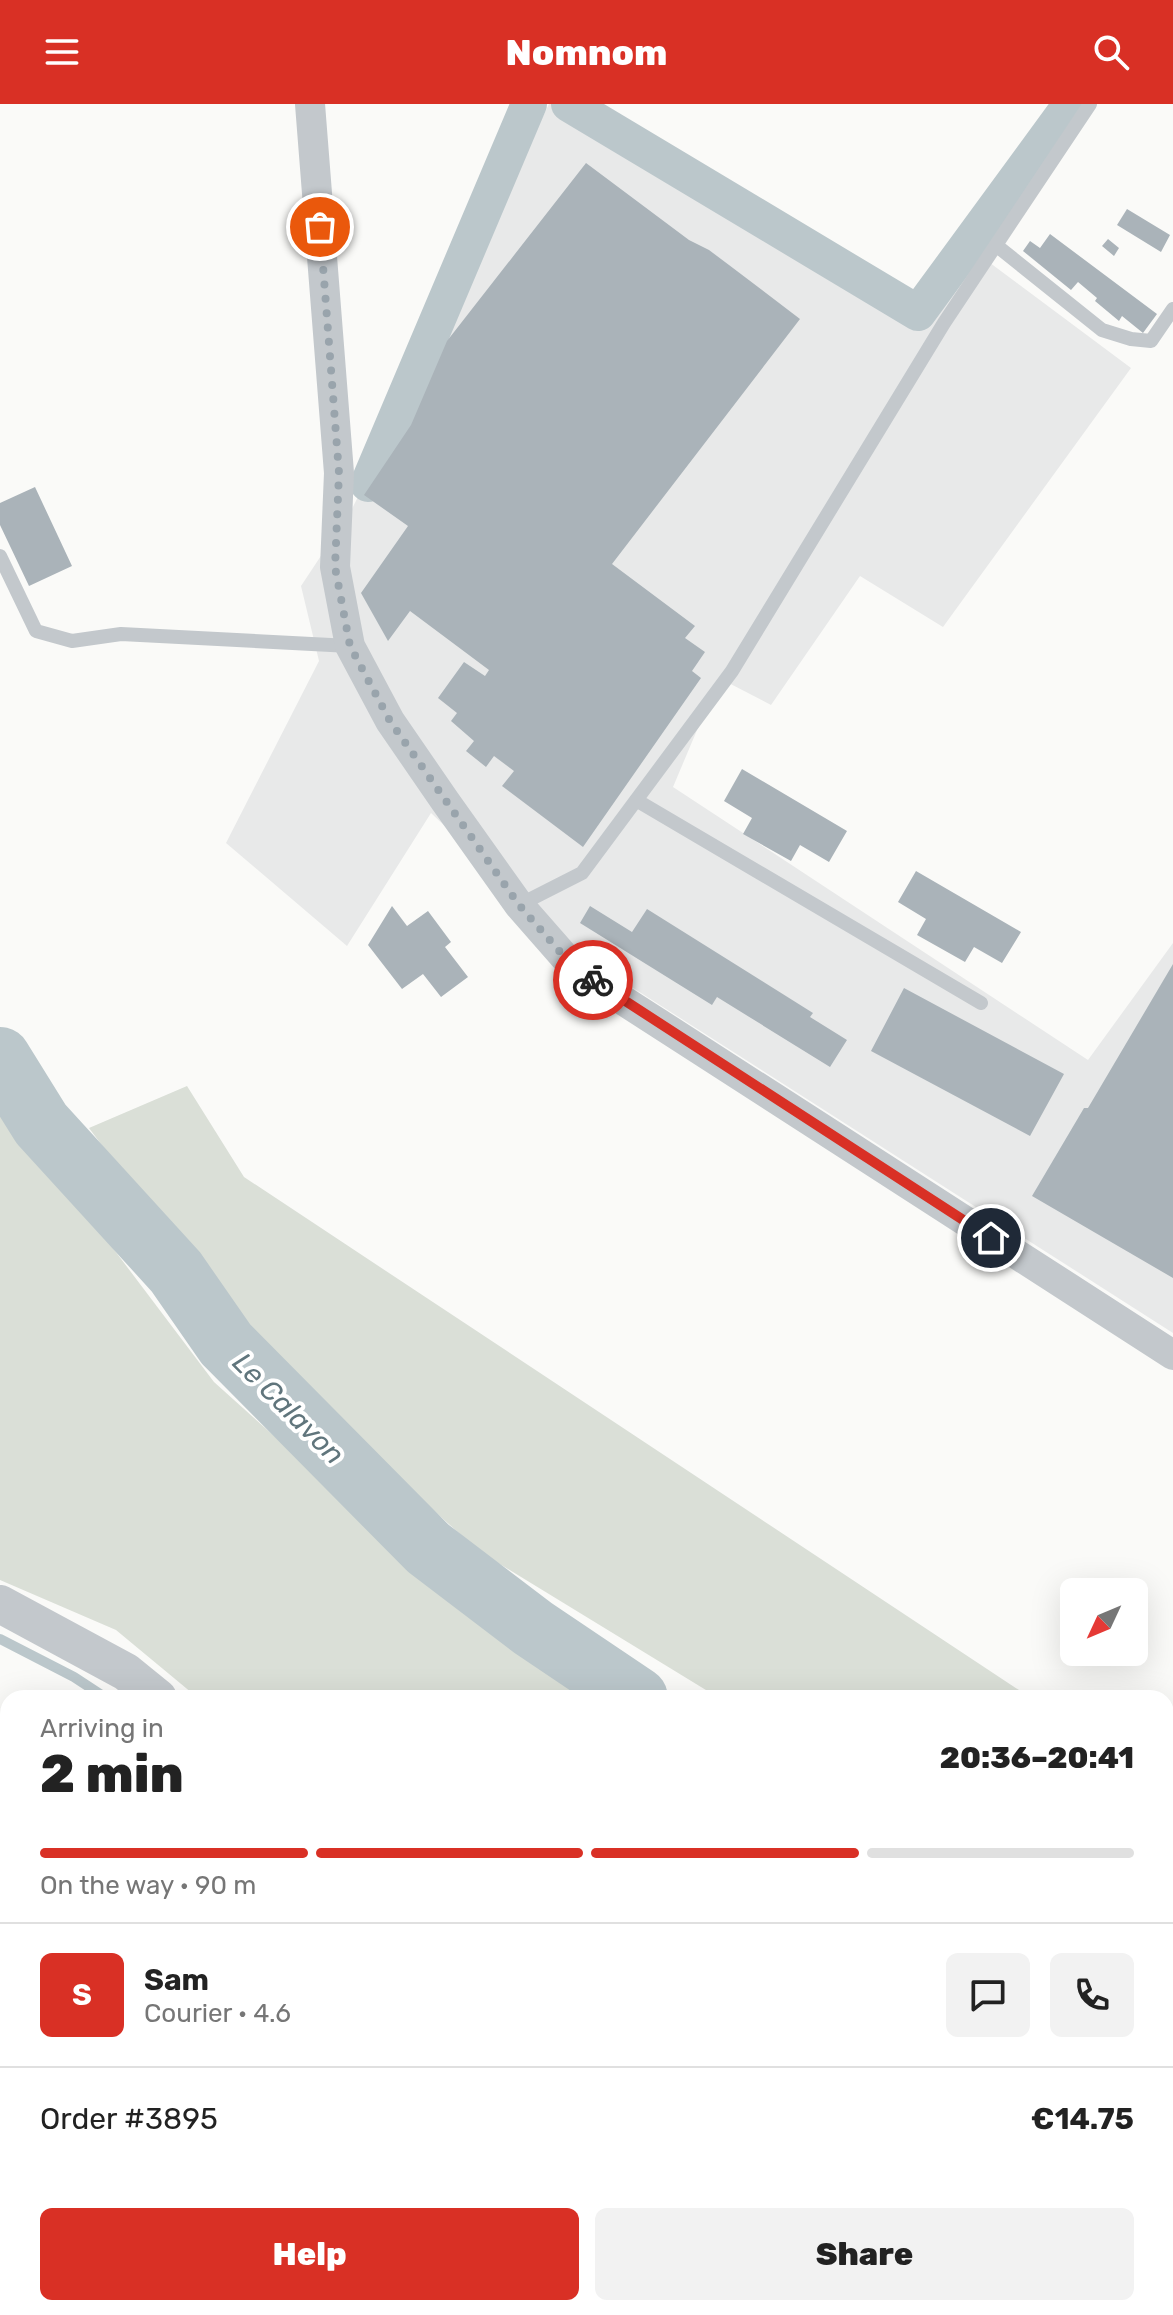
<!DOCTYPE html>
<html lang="en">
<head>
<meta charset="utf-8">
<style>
	:root { --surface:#fff; --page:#f2f2f2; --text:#222; --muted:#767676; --line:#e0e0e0; --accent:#d93025 }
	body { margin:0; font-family:Rubik,sans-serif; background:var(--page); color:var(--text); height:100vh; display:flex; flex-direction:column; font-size:30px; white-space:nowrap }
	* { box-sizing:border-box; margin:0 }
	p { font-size:26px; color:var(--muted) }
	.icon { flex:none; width:44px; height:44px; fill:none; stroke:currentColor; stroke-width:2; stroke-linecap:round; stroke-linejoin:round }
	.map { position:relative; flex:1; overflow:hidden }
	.drawer { position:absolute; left:0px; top:1586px; width:1174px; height:626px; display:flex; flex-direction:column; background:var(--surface); border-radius:24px 24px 0 0; box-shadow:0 8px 32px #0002 }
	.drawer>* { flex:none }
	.needle { width:52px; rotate:226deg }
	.fabs { position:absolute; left:1060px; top:1474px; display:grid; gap:16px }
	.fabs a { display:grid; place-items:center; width:88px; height:88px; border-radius:12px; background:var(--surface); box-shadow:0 8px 32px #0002; font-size:40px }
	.pin { position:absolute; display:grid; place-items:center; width:68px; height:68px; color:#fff; margin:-34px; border:4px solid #fff; border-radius:50%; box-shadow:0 2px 8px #0007 }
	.courier { position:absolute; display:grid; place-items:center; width:80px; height:80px; margin:-40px; border:6px solid #d93025; border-radius:50%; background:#fff; color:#222; box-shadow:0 2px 10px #0007 }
	.summary em { font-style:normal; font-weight:800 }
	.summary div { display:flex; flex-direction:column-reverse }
	.summary { display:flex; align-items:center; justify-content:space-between; height:136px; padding:0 40px }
	h1 { font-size:52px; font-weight:800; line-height:60px }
	.bar { display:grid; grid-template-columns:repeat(4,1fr); gap:12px 8px; align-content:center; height:96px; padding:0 40px }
	.bar i { height:10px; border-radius:6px; background:var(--line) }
	.bar .selected { background:var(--accent) }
	.bar p { grid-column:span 4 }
	.line { display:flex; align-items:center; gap:20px; padding:0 40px; border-top:2px solid var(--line) }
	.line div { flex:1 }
	.round { display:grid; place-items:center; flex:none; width:84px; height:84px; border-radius:12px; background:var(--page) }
	.button { display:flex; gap:16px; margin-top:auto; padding:16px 40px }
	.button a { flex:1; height:92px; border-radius:12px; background:var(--accent); color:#fff; font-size:32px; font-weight:800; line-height:92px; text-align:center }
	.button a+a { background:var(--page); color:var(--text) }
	header { display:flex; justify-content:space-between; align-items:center; height:104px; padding:0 40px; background:var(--accent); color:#fff; font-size:36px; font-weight:800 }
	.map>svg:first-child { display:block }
	.built { fill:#e8e9e9 }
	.green { fill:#dadfd7 }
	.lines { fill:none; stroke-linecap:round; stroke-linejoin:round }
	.stream { stroke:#bbc7cb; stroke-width:10 }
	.canal { stroke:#bbc7cb; stroke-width:36 }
	.river { stroke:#bbc7cb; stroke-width:62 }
	.building { fill:#aab3b9 }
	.path { stroke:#bbbfc2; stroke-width:5; stroke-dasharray:4 4; stroke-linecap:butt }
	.service { stroke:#c3c8cc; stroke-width:14 }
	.minor { stroke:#c3c8cc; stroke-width:30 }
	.tertiary { stroke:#c3c8cc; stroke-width:38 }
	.done { stroke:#99a4ac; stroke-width:8; stroke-dasharray:0 14.4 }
	.route { stroke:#d93025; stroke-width:10 }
	.labels { text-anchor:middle; stroke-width:8; stroke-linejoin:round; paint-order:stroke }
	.water-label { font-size:28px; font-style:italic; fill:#60757c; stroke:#fff }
</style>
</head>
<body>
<header><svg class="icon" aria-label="menu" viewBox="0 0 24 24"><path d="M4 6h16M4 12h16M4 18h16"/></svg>Nomnom<svg class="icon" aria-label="search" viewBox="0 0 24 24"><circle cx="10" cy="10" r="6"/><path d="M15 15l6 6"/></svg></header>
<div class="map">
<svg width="1173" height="2211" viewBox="0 0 1173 2211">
	<rect width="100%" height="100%" fill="#fafaf8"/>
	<!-- built -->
	<path class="built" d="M549 0H553L922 218 974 147 1131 264 943 523 860 472 771 601 719 574 673 683 1088 956 1173 839V1229L580 850 431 709 347 842 226 739 319 557 301 482 352 405Z"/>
	<!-- green -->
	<path class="green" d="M187 982 244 1073 1031 1594H719L480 1448 257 1248 89 1024Z
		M0 986 72 1090 214 1278 472 1510 602 1594H198L116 1526 0 1476Z
		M1166 2074 1173 2082V2211H1108L1100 2204H1166Z"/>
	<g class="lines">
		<!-- stream -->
		<path class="stream" d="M0 1535 74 1573 106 1594"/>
		<!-- canal -->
		<path class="canal" d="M569 0 918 209 1071 0
			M368 380 529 0"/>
		<!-- river -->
		<path class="river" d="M0 954 41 1020 176 1168 226 1240 428 1444 533 1524 637 1594
			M1166 1895 1173 1904"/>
	</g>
	<!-- building -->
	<path class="building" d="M586 59 689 136 709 146 729 161 800 215 612 460 695 522 685 534 705 548 692 567 701 574 583 743 502 682 514 667 494 652 486 663 466 647 474 637 451 617 457 609 438 594 464 558 485 572 489 566 410 507 388 537 361 489 408 422 364 391 411 321 447 237Z
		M1127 105 1170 131 1161 148 1117 121Z
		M1050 130 1157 210 1143 229 1122 212 1119 217 1095 197 1097 194 1078 178 1071 186 1023 147 1030 137 1040 144Z
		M1108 135 1119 144 1114 152 1102 142Z
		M35 383 72 462 29 482 0 421V399Z
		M742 665 847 727 829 758 800 741 791 757 743 730 752 714 724 697Z
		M916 767 1021 828 1002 859 974 843 965 858 917 831 926 815 898 798Z
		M392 802 407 822 428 807 451 838 445 843 468 873 441 893 423 870 402 885 368 841Z
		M590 802 632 828 647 805 813 909 810 913 847 936 830 963 717 893 712 901 580 819Z
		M1173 860V1174L1032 1092 1084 1004H1088Z
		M904 884 1064 970 1030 1032 871 947Z"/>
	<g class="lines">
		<!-- path -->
		<path class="path" d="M988 2211 1004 2204"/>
		<!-- service -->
		<path class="service" d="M997 142 1102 226 1131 235 1151 237 1173 205
			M0 452 36 527 72 537 121 530 350 542
			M636 696 981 899
			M519 801 582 769 732 567 944 219 1090 0
			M217 2211 222 2204"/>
		<!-- minor -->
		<path class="minor" d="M310 0 339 369 335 463 350 542 390 617 445 697 519 801 576 866 1173 1251
			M1068 2204 1077 2211"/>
		<!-- tertiary -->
		<path class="tertiary" d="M0 1500 126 1568 158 1594
			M1166 1741 1173 1733"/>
	</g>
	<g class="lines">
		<!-- done -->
		<path class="done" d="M320 123 339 369 335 463 350 542 390 617 519 801 576 866 593 876"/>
		<!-- route -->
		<path class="route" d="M593 876 991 1134"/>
	</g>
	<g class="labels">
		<!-- water labels -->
		<g class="water-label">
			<text transform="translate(289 1304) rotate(45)" y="10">Le Calavon</text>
		</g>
	</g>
</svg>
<div class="fabs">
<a><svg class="needle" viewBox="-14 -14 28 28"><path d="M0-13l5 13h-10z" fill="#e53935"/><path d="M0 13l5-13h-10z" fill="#767676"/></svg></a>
</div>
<div class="pin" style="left:320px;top:123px;background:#ea580c"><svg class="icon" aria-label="bag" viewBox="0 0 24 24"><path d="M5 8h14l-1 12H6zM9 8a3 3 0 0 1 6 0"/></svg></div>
<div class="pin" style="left:991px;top:1134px;background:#1f2937"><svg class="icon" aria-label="home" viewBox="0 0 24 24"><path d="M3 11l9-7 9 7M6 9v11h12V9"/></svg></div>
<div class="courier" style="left:593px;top:876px"><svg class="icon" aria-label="bike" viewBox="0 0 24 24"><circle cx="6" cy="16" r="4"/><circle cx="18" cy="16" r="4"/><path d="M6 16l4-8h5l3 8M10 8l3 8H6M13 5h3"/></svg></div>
<section class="drawer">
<div class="summary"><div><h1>2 min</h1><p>Arriving in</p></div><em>20:36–20:41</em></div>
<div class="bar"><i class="selected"></i><i class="selected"></i><i class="selected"></i><i></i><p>On the way · 90 m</p></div>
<div class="line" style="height:144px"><b class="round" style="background:var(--accent);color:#fff">S</b><div><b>Sam</b><p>Courier · 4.6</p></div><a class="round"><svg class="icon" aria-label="chat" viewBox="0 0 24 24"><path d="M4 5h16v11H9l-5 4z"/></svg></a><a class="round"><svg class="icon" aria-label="phone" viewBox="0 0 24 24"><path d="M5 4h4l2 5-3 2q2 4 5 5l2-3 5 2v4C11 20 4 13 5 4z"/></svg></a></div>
<div class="line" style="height:104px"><div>Order #3895</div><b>€14.75</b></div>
<div class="button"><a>Help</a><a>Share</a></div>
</section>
</div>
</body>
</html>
